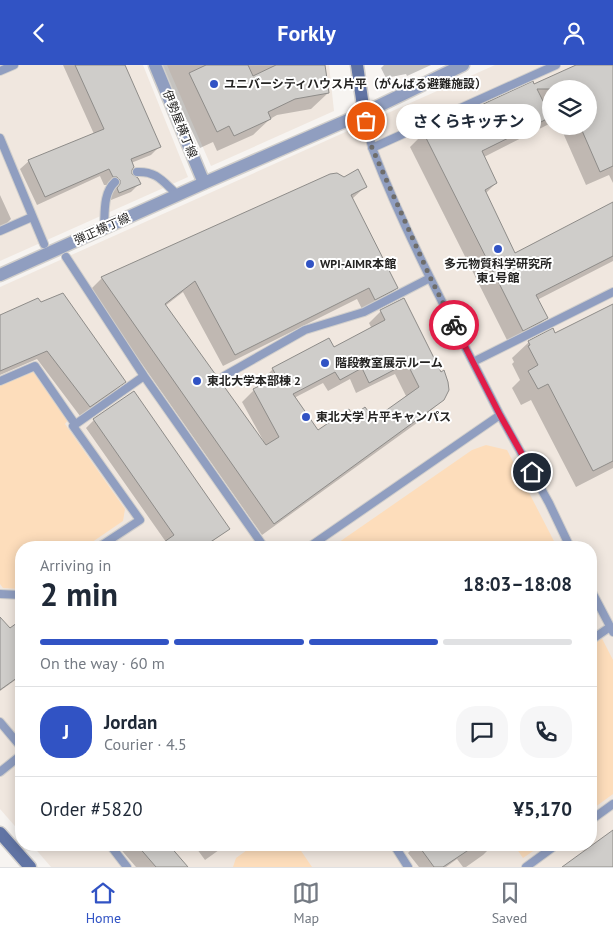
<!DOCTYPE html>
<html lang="en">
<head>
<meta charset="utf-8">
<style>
	:root { --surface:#fff; --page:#f6f6f7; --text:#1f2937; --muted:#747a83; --line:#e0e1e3; --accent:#3153c4 }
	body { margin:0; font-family:"PT Sans","Noto Sans JP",sans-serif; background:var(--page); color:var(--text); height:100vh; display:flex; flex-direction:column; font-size:19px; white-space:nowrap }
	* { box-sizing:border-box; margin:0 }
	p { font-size:16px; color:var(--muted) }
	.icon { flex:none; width:28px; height:28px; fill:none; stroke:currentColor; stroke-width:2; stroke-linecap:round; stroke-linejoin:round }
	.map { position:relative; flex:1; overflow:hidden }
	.panel { position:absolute; left:15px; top:476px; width:582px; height:310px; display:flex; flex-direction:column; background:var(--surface); border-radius:20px; box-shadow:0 2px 12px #0003 }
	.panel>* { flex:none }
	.fabs { position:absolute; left:542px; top:15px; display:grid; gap:10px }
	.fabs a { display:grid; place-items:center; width:55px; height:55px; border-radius:50%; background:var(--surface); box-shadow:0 2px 12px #0003; font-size:25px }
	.pin { position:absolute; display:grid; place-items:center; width:42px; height:42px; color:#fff; margin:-21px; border:2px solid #fff; border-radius:50%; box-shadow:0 1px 5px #0007 }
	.courier { position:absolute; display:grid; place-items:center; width:50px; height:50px; margin:-25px; border:4px solid #e11d48; border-radius:50%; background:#fff; color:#222; box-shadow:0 1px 6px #0007 }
	.bubble { position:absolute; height:35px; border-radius:18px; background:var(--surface); box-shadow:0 2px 12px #0003; font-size:16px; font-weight:700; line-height:35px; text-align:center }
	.summary em { font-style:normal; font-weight:700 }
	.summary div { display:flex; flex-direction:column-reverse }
	.summary { display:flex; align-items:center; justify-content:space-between; height:85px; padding:0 25px }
	h1 { font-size:32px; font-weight:700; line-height:38px }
	.bar { display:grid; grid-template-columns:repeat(4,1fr); gap:8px 5px; align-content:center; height:60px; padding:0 25px }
	.bar i { height:6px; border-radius:4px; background:var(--line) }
	.bar .current { background:var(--accent) }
	.bar p { grid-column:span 4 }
	.line { display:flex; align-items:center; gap:12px; padding:0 25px; border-top:1px solid var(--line) }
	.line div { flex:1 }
	.round { display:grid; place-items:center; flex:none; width:52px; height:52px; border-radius:20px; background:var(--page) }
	header { display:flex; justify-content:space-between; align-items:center; height:65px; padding:0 25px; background:var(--accent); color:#fff; font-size:22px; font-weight:700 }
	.tab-bar { display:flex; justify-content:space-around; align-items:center; height:70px; border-top:1px solid var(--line); background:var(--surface); font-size:14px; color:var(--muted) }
	.tab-bar a { display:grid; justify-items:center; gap:2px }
	.tab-bar .current { color:var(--accent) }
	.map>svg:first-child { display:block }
	.built { fill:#f0e7df; fill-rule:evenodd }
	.green { fill:#fdddbb }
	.shadow { fill:#0003; fill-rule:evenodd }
	.building { fill:#cfcdca; stroke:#8e8c89; fill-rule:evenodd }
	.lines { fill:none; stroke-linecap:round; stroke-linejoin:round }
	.lane-casing { stroke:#d1cfcc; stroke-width:10 }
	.street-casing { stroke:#d1cfcc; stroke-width:15 }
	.secondary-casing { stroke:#d1cfcc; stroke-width:15 }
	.lane { stroke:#909ec0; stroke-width:8 }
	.street { stroke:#909ec0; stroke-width:12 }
	.secondary { stroke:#6174a4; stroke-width:12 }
	.done { stroke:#6e6d6b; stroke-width:5; stroke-dasharray:0 9 }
	.route { stroke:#e11d48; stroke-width:6 }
	.poi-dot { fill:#3153c4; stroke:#fff; stroke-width:2 }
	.labels { text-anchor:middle; stroke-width:4; stroke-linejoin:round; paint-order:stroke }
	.poi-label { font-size:12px; font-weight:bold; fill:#252423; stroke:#fff; text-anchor:start }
	.street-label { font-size:12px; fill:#252423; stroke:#fff }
</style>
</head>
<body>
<header><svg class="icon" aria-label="back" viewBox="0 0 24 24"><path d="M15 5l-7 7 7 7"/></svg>Forkly<svg class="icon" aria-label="person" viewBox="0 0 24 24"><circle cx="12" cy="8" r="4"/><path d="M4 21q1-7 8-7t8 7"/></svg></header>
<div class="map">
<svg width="613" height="802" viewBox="0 0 613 802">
	<rect width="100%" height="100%" fill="#f7f4f1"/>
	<!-- built -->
	<path class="built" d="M0 0H143L188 112 0 196Z
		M167 0H329L334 46 211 101Z
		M495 0H613V802H51L32 780H591V482H21V768L0 744V222ZM551 24H589V61H551Z"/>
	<!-- green -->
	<path class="green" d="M33 306 68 355 65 359 125 444 123 456 85 482H21V524L3 523 0 519V320Z
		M486 380 507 385 557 482H332L472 385Z
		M591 552 613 595V729L591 745Z
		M254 780H297L312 802H233L236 793Z
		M514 780H542L523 793Z"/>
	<!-- shadow -->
	<path class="shadow" d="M63 0H124L159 82 151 90 131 98V110L139 119 131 127 111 135 109 132 112 128V123L108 120H104L100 111 37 140 20 104 29 96 94 69Z
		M156 0H324L328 28 311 44 277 50 270 54 253 70 217 86 213 77 200 83 161 1Z
		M384 0H431L407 11 406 9 386 13 381 3Z
		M579 0H613V118L609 110 586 120 560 61H589V24H551V58L484 92 496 118 485 129 515 189 613 139V196L537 235 546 253 532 267 509 279 410 82 424 68Z
		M366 121 352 134 397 223 385 235 363 246 357 234 223 301 183 227 165 241 263 378 264 377 242 337 254 325 264 320 261 316 273 304 333 283 372 264 369 258 381 246 443 334 421 355 262 470 90 225 102 213ZM395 309 407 333 373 356 352 352 318 367 294 333 323 318 328 326 350 314 356 328Z
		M0 130 11 154 0 165Z
		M613 240V403L576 422 531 335 521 340 512 323 520 315 512 299 514 297 512 293 529 277 554 270Z
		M0 251 124 317 115 326 80 351 37 294 0 310Z
		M94 355 228 464 205 482H159L166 477 86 363Z
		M0 554 9 565 21 556V611L0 626Z
		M117 780H168L187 802H136Z
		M194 780H226L205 795Z
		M416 780H491L492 781 483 790 466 802H463L457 794 446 802H419L408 788Z"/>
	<!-- building -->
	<path class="building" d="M75 0H125L161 82 131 94 134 102 132 105V109L138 113 141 119 119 128 117 123 120 119V115L117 112H113L109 104 45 132 28 95 104 64Z
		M206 0H248L253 11 276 0H325L329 28 295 34 268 47 271 54 234 71 229 61 217 67 189 8Z
		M576 0H613V101L600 107 580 61H589V24H537L551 52 482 86 497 118 485 125 515 188 613 137V191L536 230 548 253 523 266 423 67 533 16 534 19Z
		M358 104 367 122 351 130 398 223 375 235 369 223 235 290 195 216 165 239 266 380 279 372 253 324 277 312 272 303 329 273 334 282 385 255 380 245 404 233 441 307 444 305 448 317 449 325 444 335 274 459 101 212 330 109 337 108 344 112ZM407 298 419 322 374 354 365 342 353 351 349 344 318 365 293 329 335 307 340 315 362 303 369 318Z
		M63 228 126 317 90 342 47 286 0 306V250L38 233 41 237Z
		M613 239V396L593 406 548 319 538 324 528 306 538 300 528 281 530 280 528 276 553 263 555 268Z
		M134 326 230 464 203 482H157L174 470 93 354Z
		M0 552 10 563 21 555V610L0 625Z
		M613 765V802H562Z
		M137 780H169L188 802H156Z
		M418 780H476L443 802H434Z"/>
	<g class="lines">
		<defs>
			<path id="lane" d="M0 6 14 0
				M364 48C368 60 369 73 373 85 408 176 456 263 500 350
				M0 73 44 179
				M372 83 556 0
				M137 107C157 106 163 117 178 130
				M104 163C105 147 103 128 115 117
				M0 166 32 152
				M66 192 144 311 264 482
				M473 297 613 227
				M224 311 305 265 364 247 430 213
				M0 316 35 301 75 359
				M99 482 140 455 73 361 144 311
				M309 482 500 350 549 438 570 482
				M591 525 613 567
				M0 529 21 530
				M591 575 610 562
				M0 657 21 682
				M0 707 21 690
				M591 755 613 739
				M110 780 127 802
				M394 780 408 802
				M526 802 556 780"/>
			<path id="street" d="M155 0 204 118
				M0 210 204 118 364 48 463 0"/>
			<path id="secondary" d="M357 0 364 48
				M0 768 30 802"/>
		</defs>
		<!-- lane casing -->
		<use href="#lane" class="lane-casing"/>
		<!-- street casing -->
		<use href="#street" class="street-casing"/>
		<!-- secondary casing -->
		<use href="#secondary" class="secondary-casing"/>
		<!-- lane -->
		<use href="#lane" class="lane"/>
		<!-- street -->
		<use href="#street" class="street"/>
		<!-- secondary -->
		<use href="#secondary" class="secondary"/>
	</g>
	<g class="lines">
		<!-- done -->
		<path class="done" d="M366 56 372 83 430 212 454 260"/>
		<!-- route -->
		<path class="route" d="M454 260 500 350 532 407"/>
	</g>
	<!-- markers -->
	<g class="poi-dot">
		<circle cx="214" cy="19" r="5"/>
		<circle cx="498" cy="184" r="5"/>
		<circle cx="310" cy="199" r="5"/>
		<circle cx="325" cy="298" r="5"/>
		<circle cx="197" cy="316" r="5"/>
		<circle cx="306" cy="352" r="5"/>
	</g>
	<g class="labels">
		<!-- poi labels -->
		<g class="poi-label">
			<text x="224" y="23">ユニバーシティハウス片平（がんばる避難施設）</text>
			<text x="320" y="203">WPI-AIMR本館</text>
			<text x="498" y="203" text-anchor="middle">多元物質科学研究所<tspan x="498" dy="14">東1号館</tspan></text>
			<text x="335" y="302">階段教室展示ルーム</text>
			<text x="207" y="320">東北大学本部棟 2</text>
			<text x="316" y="356">東北大学 片平キャンパス</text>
		</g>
		<!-- street labels -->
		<g class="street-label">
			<text transform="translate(180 59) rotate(68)" y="4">伊勢屋横丁線</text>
			<text transform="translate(102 164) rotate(-24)" y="4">弾正横丁線</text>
		</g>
	</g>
</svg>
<div class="fabs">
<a><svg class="icon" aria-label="layers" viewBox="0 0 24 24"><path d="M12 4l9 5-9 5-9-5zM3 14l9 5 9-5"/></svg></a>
</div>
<div class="pin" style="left:366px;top:56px;background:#ea580c"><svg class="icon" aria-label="bag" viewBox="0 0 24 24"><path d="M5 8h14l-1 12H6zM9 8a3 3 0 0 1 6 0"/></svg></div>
<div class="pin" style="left:532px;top:407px;background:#1f2937"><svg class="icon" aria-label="home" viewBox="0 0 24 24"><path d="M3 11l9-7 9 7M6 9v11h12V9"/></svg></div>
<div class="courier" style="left:454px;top:260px"><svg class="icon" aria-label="bike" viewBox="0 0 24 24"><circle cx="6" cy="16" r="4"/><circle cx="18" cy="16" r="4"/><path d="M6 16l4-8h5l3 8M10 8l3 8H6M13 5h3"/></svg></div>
<div class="bubble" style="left:396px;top:39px;width:145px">さくらキッチン</div>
<section class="panel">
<div class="summary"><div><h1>2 min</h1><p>Arriving in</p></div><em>18:03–18:08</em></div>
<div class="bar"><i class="current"></i><i class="current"></i><i class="current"></i><i></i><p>On the way · 60 m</p></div>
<div class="line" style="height:90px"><b class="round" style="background:var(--accent);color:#fff">J</b><div><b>Jordan</b><p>Courier · 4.5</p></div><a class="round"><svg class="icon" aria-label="chat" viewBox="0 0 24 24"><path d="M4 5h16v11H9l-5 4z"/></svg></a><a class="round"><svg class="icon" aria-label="phone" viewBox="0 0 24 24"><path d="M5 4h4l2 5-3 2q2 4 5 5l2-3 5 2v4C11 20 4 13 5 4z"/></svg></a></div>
<div class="line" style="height:65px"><div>Order #5820</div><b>¥5,170</b></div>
</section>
</div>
<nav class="tab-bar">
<a class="current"><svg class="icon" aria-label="home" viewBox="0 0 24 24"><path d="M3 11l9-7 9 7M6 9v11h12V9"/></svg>Home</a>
<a><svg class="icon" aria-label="map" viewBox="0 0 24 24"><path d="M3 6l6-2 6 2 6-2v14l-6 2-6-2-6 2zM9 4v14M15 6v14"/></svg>Map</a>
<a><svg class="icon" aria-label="saved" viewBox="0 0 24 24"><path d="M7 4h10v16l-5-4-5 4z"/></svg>Saved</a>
</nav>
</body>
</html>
